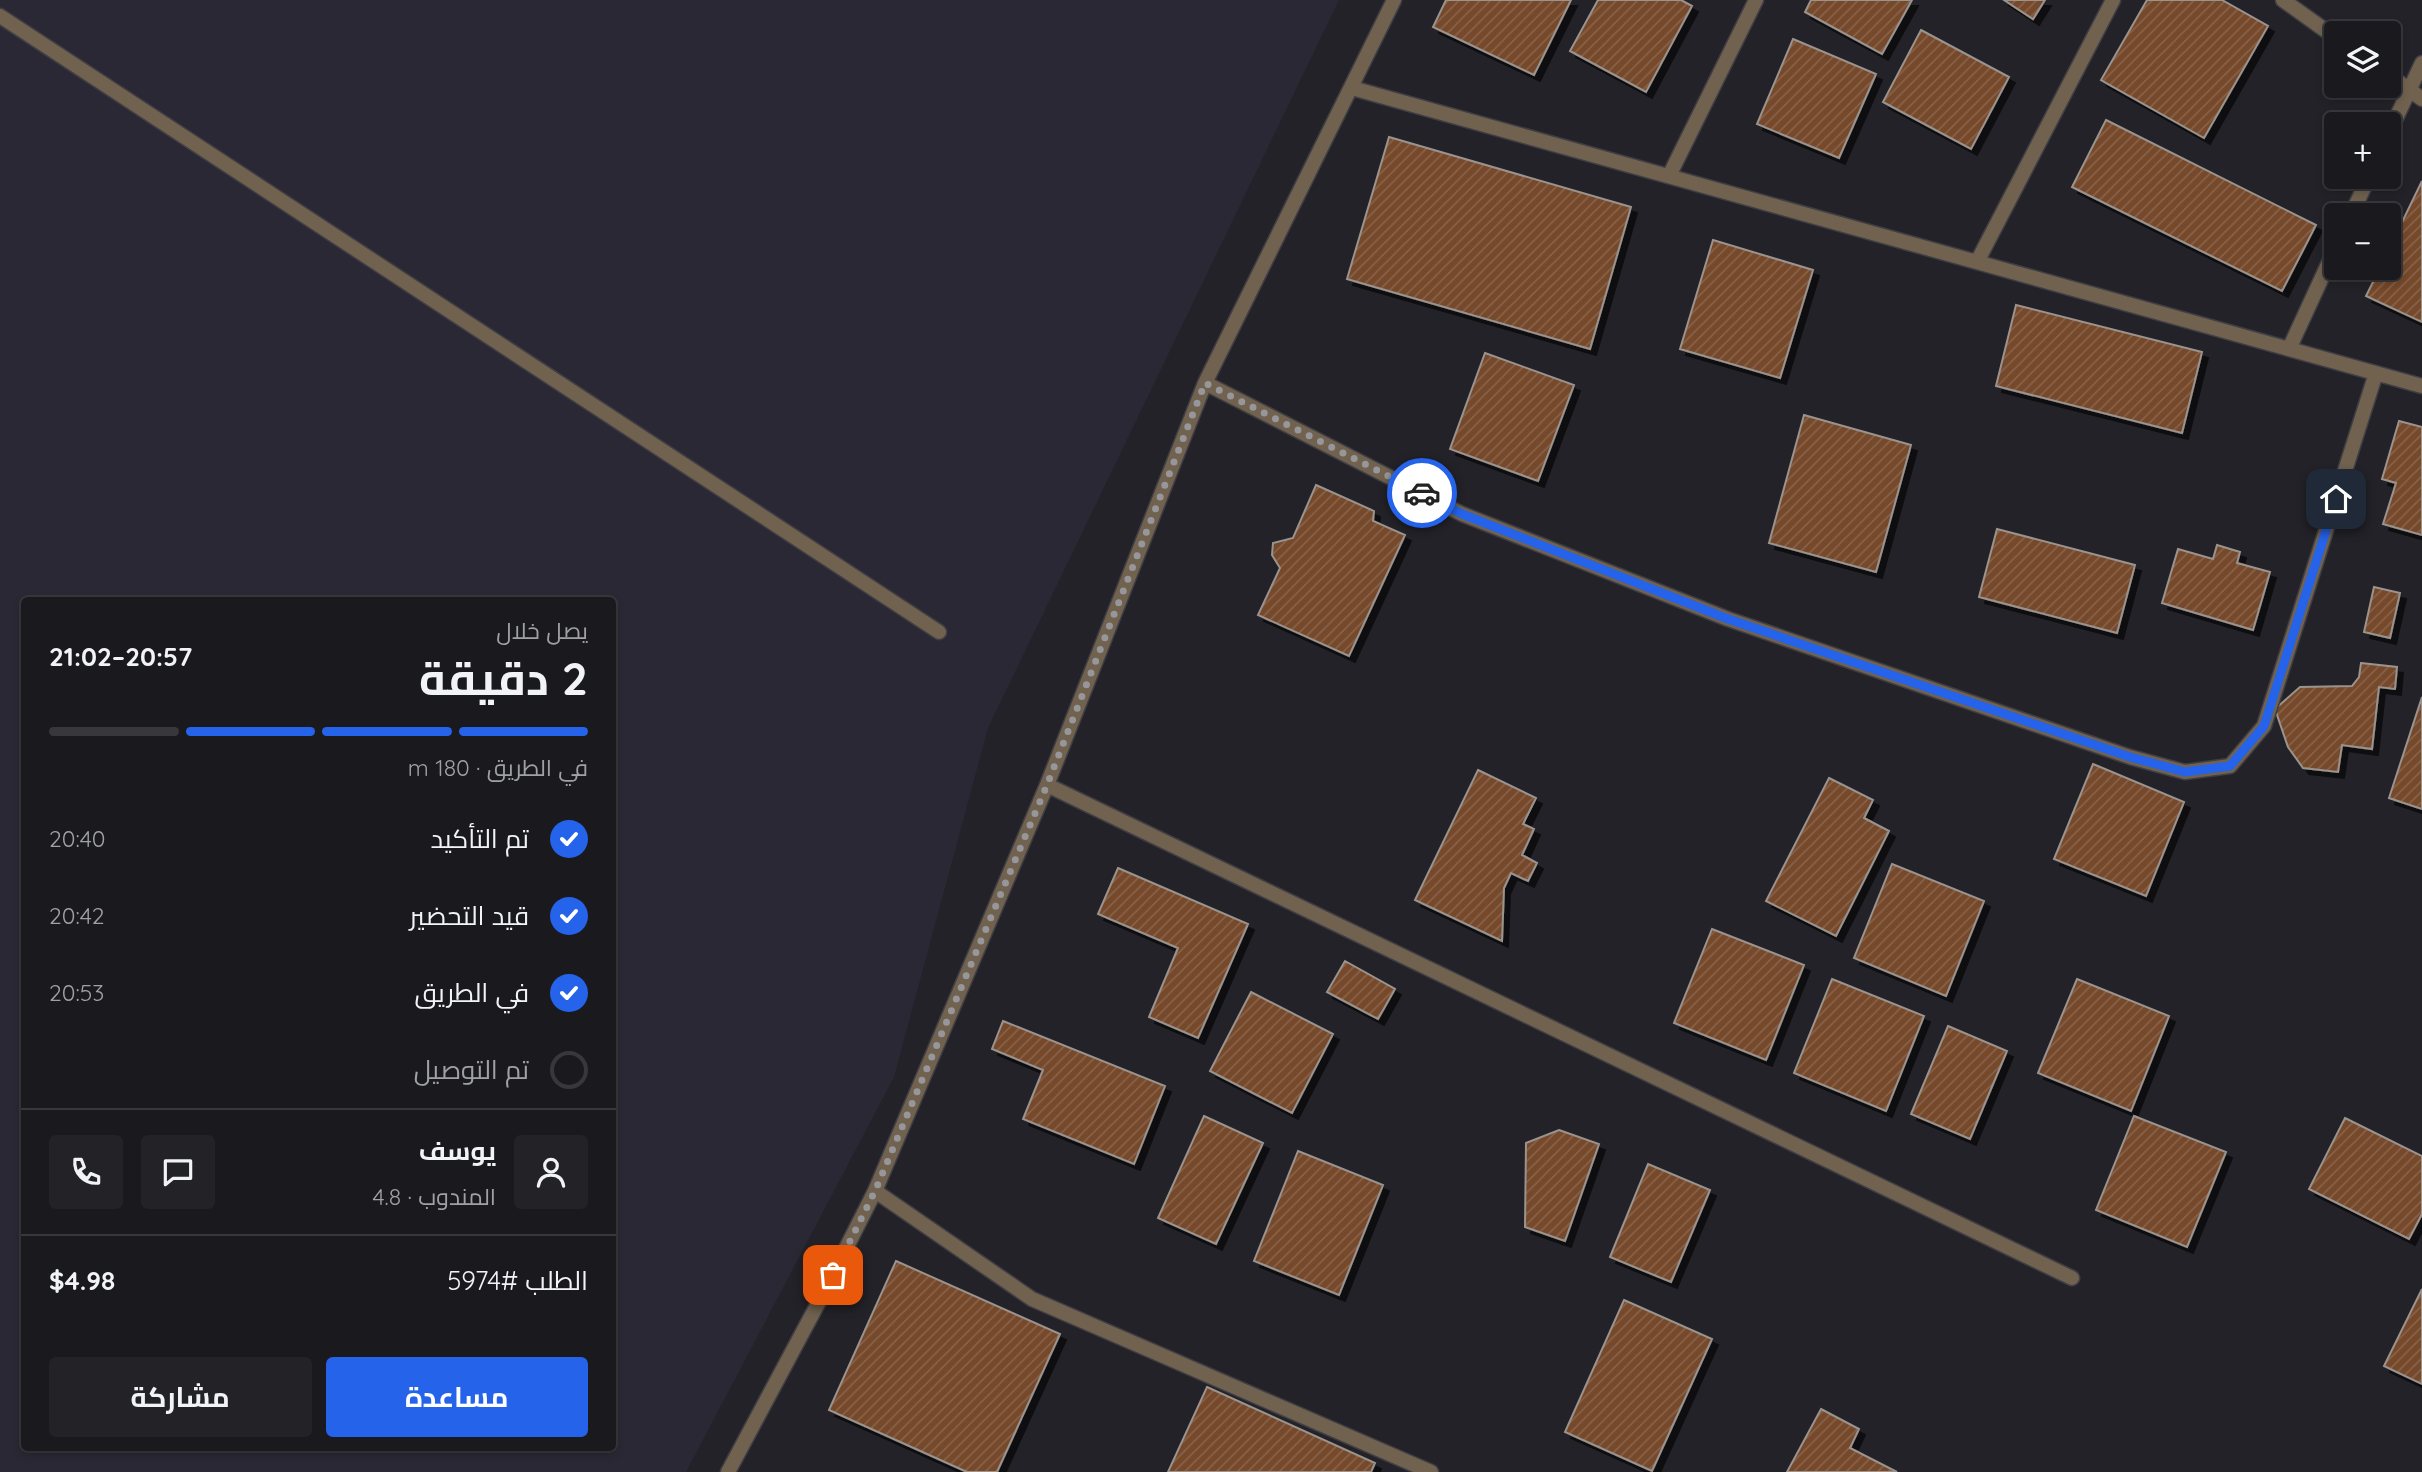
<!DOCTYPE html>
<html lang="ar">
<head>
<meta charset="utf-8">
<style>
	:root { --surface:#1a1a1e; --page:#232327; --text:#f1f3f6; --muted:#9fa1a4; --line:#38383c; --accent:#2563eb }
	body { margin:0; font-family:Quicksand,Cairo,sans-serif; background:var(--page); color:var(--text); direction:rtl; height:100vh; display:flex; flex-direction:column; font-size:26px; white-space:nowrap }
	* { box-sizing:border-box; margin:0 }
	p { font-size:23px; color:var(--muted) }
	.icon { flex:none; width:38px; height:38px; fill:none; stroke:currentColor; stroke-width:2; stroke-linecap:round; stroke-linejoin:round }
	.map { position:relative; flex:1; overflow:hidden; direction:ltr }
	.side { position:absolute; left:21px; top:597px; width:595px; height:854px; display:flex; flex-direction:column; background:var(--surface); border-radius:7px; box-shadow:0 4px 10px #0003,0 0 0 2px var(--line); direction:rtl }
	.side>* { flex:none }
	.controls { position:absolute; left:2324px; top:21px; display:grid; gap:14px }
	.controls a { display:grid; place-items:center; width:77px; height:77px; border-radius:7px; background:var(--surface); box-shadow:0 4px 10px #0003,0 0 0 2px var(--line); font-size:35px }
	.pin { position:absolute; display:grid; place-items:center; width:60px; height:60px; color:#fff; margin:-30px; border-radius:14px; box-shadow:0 4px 10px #0006 }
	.courier { position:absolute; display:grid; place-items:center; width:70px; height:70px; margin:-35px; border:5px solid #2563eb; border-radius:50%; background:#fff; color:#222; box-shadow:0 2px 9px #0007 }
	.summary em { font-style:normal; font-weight:700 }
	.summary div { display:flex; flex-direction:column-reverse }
	.summary { display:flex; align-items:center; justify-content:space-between; height:119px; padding:0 28px }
	h1 { font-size:46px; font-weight:700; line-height:52px }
	.bar { display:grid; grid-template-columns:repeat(4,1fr); gap:10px 7px; align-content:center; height:84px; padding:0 28px }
	.bar i { height:9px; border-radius:5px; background:var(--line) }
	.bar .on { background:var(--accent) }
	.bar p { grid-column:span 4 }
	.line { display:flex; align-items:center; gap:18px; padding:0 28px; border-top:2px solid var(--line) }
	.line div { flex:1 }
	.round { display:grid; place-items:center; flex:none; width:74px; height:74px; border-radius:7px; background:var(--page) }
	ol { padding:0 28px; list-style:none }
	li { display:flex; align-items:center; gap:21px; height:77px }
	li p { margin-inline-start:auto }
	li .icon { padding:7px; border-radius:50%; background:var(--accent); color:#fff; stroke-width:4 }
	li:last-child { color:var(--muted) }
	li i { width:38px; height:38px; border:4px solid var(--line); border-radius:50% }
	.action { display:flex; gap:14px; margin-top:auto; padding:14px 28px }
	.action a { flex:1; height:80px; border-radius:7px; background:var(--accent); color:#fff; font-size:28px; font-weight:700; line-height:80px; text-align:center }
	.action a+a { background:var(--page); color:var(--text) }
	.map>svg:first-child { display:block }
	.built { fill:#2a2834; fill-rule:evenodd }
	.building { fill:url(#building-hatch); stroke:#9a938e; stroke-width:2; filter:url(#shadow) }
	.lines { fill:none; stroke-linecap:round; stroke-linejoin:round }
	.lane-casing { stroke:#3f3e44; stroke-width:17 }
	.street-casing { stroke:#3f3e44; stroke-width:17 }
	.lane { stroke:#70624f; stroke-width:14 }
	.street { stroke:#70624f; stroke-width:14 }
	.done { stroke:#97969a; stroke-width:7; stroke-dasharray:0 12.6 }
	.route { stroke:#2563eb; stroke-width:9 }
</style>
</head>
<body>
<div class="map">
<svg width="2422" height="1472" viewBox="0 0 2422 1472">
	<defs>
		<pattern id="building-hatch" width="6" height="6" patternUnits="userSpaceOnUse" patternTransform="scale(1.75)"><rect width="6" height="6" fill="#75482b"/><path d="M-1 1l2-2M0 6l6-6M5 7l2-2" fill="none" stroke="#886249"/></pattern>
		<filter id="shadow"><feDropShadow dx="6" dy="6" stdDeviation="0" flood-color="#0009"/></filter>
	</defs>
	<rect width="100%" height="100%" fill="#232228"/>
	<!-- built -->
	<path class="built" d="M0 0H1339L988 728 894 1077 686 1472H0ZM24 600H612V1447H24Z"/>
	<!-- building -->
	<path class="building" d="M1446 0H1571L1534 75 1433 27Z
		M1598 0H1681L1692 6 1646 92 1570 51Z
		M1811 0H1912L1882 54 1805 12Z
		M2004 0H2045L2033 19Z
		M2147 0H2222L2268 26 2204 138 2101 80Z
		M1921 30 2009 77 1971 149 1883 102Z
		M1793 39 1876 74 1839 158 1757 124Z
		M2106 120 2316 225 2282 291 2072 187Z
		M1389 137 1631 207 1590 349 1347 279Z
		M2422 181V322L2366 296 2380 268H2389V249Z
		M1713 240 1813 270 1780 378 1680 349Z
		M2016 305 2202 352 2182 433 1996 386Z
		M1485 353 1574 385 1538 481 1450 449Z
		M1804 415 1911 445 1876 572 1769 543Z
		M2399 421 2422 427V535L2383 524 2396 483 2382 479Z
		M1316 485 1374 511 1373 521 1405 535 1349 656 1258 615 1280 568 1272 555 1273 543 1293 538Z
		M1997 529 2135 565 2117 633 1979 597Z
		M2217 545 2240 552 2237 563 2270 572 2253 630 2162 603 2178 549 2213 559Z
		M2374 587 2400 593 2390 638 2364 632Z
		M2361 663 2397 667 2395 689 2379 687 2372 749 2342 745 2338 772 2303 768 2288 747 2275 709 2300 687 2352 686 2359 677Z
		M2422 697V809L2389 798Z
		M2093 764 2184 802 2146 896 2054 859Z
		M1478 770 1536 798 1523 824 1534 829 1522 855 1537 863 1528 881 1511 873 1504 888 1502 941 1415 900Z
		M1829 778 1873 800 1864 818 1889 831 1836 936 1766 901Z
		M1892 864 1984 901 1946 996 1854 958Z
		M1118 868 1248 924 1198 1038 1149 1017 1178 948 1098 914Z
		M1712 929 1804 965 1766 1060 1674 1023Z
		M1345 961 1395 989 1378 1019 1327 992Z
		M1832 979 1924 1016 1886 1111 1794 1073Z
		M2077 979 2169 1016 2131 1111 2038 1073Z
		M1251 992 1333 1034 1292 1113 1210 1071Z
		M1003 1021 1165 1086 1134 1164 1023 1119 1043 1070 992 1049Z
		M1948 1026 2007 1051 1970 1139 1911 1114Z
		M1204 1116 1263 1143 1216 1244 1158 1218Z
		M2134 1116 2226 1152 2187 1247 2096 1210Z
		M2345 1118 2422 1156V1214L2409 1239 2309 1189Z
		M1559 1130 1599 1144 1565 1241 1525 1227 1526 1143Z
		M1298 1151 1383 1185 1339 1295 1254 1261Z
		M1648 1164 1710 1190 1671 1282 1610 1257Z
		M896 1261 1060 1334 997 1472H967L829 1410Z
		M2422 1289V1384L2384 1366Z
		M1624 1300 1712 1339 1652 1471 1565 1432Z
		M1207 1387 1375 1463 1371 1472H1168Z
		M1821 1409 1859 1429 1850 1448 1897 1472H1787Z"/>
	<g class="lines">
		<defs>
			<path id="lane" d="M0 16 939 632"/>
			<path id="street" d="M2283 0 2336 38
				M2389 75 2422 99
				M1352 88 2422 386
				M2389 133 2422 63
				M1669 176 1756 0
				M2351 215 2369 177
				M1977 262 2113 0
				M2289 349 2336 247
				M1205 383 1462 514 1728 619 2130 757 2185 772 2230 766 2264 726 2376 373
				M1047 785 2072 1278
				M875 1191 1032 1299 1431 1472
				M728 1472 822 1296 875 1191 1047 785 1205 383 1394 0"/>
		</defs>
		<!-- lane casing -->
		<use href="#lane" class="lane-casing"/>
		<!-- street casing -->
		<use href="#street" class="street-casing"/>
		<!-- lane -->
		<use href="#lane" class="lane"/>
		<!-- street -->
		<use href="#street" class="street"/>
	</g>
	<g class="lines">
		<!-- done -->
		<path class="done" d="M833 1275 875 1191 1047 785 1205 383 1422 493"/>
		<!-- route -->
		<path class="route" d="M1422 493 1462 514 1728 619 2130 757 2185 772 2230 766 2264 726 2336 499"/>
	</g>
</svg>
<div class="controls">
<a><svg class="icon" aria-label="layers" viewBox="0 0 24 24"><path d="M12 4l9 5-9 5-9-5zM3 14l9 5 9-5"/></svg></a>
<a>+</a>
<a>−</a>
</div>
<div class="pin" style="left:833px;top:1275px;background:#ea580c"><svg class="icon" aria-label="bag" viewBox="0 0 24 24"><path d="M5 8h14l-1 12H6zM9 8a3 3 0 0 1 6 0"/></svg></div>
<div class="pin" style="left:2336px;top:499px;background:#1f2937"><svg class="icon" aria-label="home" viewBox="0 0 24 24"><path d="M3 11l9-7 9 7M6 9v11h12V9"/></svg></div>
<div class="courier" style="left:1422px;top:493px"><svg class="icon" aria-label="car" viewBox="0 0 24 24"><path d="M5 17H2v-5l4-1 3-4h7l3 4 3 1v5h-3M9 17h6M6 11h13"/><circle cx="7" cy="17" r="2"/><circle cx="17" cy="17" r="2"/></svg></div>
<section class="side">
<div class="summary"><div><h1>2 دقيقة</h1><p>يصل خلال</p></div><em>20:57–21:02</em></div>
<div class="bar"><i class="on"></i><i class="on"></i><i class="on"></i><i></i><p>في الطريق · 180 m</p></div>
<ol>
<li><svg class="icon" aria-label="check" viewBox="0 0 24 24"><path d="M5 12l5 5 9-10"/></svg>تم التأكيد<p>20:40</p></li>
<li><svg class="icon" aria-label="check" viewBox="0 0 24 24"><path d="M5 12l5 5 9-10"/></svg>قيد التحضير<p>20:42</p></li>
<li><svg class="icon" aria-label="check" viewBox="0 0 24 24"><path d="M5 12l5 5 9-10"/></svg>في الطريق<p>20:53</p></li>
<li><i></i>تم التوصيل</li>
</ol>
<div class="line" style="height:126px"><a class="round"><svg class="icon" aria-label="person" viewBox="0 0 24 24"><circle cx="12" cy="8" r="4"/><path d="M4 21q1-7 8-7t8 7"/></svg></a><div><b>يوسف</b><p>المندوب · 4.8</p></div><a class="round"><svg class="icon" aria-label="chat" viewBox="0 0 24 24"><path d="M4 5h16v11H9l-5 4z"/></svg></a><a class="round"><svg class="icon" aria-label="phone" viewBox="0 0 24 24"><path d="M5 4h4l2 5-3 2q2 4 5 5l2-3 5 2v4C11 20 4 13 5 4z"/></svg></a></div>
<div class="line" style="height:91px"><div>الطلب #5974</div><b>$4.98</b></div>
<div class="action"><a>مساعدة</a><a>مشاركة</a></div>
</section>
</div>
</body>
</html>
